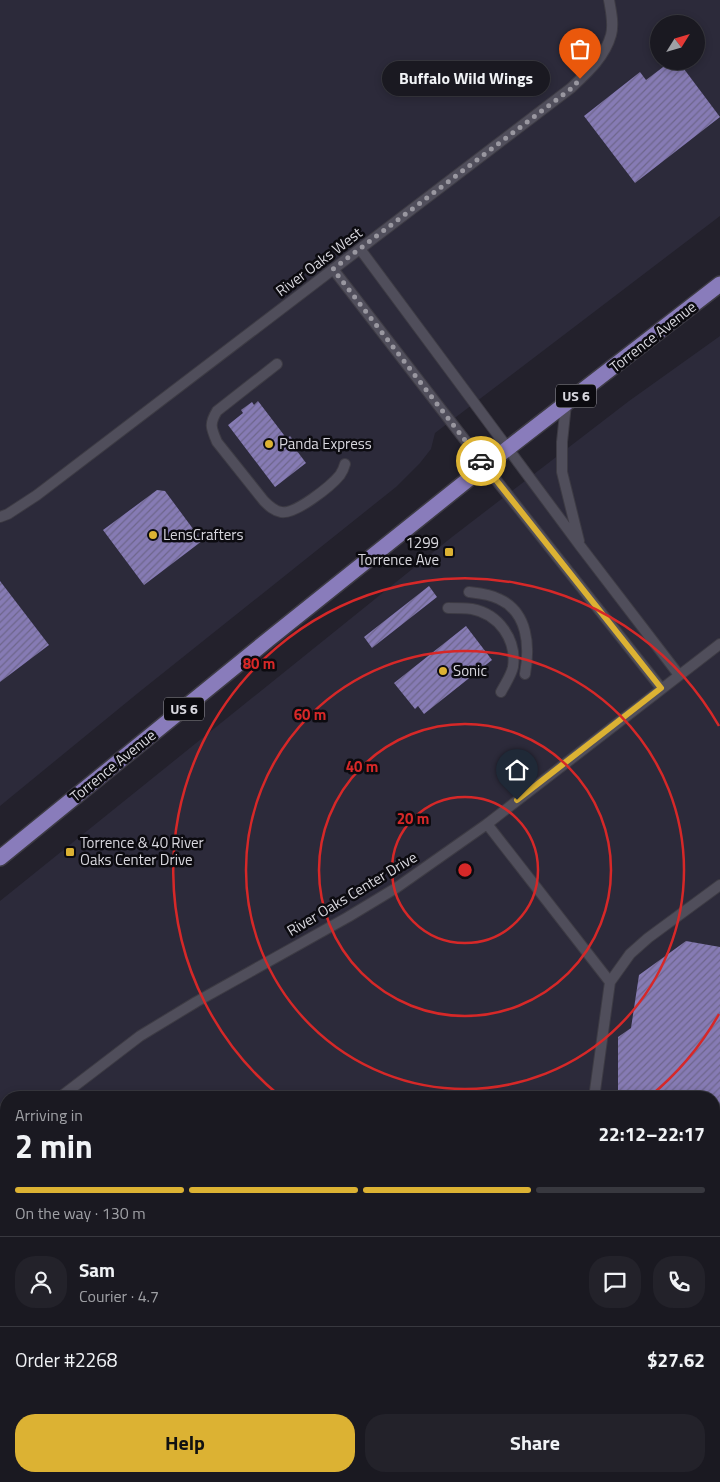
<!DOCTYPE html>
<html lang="en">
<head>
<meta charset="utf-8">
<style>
	:root { --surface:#1a1921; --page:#23222a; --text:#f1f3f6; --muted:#9fa0a5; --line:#38383f; --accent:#dcb233 }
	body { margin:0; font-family:"Titillium Web",sans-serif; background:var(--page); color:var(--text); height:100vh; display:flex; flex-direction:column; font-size:19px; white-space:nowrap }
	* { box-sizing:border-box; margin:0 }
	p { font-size:16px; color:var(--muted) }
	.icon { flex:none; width:28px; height:28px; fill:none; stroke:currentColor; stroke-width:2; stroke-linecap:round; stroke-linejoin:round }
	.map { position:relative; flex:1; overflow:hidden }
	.drawer { position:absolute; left:0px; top:1091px; width:720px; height:391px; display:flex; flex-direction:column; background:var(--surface); border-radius:20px 20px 0 0; box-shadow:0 2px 8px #0003,0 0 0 1px var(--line) }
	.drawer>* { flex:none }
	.needle { width:32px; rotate:53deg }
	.fabs { position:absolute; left:650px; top:15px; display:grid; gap:10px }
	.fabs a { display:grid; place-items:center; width:55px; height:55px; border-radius:50%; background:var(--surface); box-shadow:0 2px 8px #0003,0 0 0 1px var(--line); font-size:25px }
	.pin { position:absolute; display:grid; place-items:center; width:42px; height:42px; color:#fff; margin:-51px -21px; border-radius:50% 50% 50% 0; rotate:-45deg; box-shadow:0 0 5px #0007 }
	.pin .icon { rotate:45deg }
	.courier { position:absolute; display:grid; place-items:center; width:50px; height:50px; margin:-25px; border:4px solid #dcb233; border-radius:50%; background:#fff; color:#222; box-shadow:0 1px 6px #0007 }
	.bubble { position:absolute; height:35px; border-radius:18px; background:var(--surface); box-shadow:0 2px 8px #0003,0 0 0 1px var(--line); font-size:16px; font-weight:700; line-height:35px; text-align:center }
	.head em { font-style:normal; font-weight:700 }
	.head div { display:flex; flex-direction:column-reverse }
	.head { display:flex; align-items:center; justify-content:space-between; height:85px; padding:0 15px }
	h1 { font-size:32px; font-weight:700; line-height:38px }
	.bar { display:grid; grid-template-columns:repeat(4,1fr); gap:8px 5px; align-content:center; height:60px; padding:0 15px }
	.bar i { height:6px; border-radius:4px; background:var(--line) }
	.bar .current { background:var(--accent) }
	.bar p { grid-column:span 4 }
	.line { display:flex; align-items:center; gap:12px; padding:0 15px; border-top:1px solid var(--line) }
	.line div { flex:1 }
	.round { display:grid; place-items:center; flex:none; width:52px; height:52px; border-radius:20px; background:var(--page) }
	.primary-button { display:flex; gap:10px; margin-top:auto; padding:10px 15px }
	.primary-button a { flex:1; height:58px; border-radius:20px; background:var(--accent); color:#111; font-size:20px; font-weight:700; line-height:58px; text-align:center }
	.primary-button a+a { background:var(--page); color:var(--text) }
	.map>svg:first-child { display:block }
	.built { fill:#2c2a3a; fill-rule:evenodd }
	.building { fill:url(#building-hatch) }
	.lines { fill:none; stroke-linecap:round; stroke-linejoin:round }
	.lane-casing { stroke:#3d3b44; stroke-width:12 }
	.primary-casing { stroke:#3d3b44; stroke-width:18 }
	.lane { stroke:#504e5b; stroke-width:10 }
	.primary { stroke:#897cbb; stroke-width:15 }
	.done { stroke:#9997a0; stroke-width:5; stroke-dasharray:0 9 }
	.route { stroke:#dcb233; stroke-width:6 }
	.ring { fill:none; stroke:#d62828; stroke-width:2.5 }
	.poi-dot { fill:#dcb233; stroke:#0c0b10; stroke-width:2 }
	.labels { text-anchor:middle; stroke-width:5; stroke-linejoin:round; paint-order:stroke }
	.shield { fill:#0c0b10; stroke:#9b9aa0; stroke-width:1 }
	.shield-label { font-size:14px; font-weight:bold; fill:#d8d7de }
	.street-label { font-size:15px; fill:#d8d7de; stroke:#0c0b10 }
	.poi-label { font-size:15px; fill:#d8d7de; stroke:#0c0b10; text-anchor:start }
	.centre { fill:#d62828; stroke:#0c0b10; stroke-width:2.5 }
	.ring-label { font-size:15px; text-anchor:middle; font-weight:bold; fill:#d62828; stroke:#0c0b10; stroke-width:5; stroke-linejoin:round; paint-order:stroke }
</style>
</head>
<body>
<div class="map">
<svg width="720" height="1482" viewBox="0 0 720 1482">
	<defs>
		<pattern id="building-hatch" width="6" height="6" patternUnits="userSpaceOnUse" patternTransform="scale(1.25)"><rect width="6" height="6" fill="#867bb4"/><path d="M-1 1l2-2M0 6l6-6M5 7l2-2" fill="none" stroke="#6e668c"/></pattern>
	</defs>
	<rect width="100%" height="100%" fill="#23212c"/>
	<!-- built -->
	<path class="built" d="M0 0H720V216L435 433 431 449 420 463 396 487 138 693 0 806ZM659 24H696V61H659Z
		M720 336V1482H0V901L452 537 629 401ZM6 1098H714V1476H6Z"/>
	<!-- building -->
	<path class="building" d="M671 61H678L720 117 635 183 584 116 640 72 646 80Z
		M258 401 287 439 290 436 300 449 297 451 306 463 275 487 228 425 243 413 241 410 252 402 254 405Z
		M157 490 165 491 202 541 144 585 103 530Z
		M0 581 49 645 0 682Z
		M429 586 437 597 372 648 364 637Z
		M466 626 492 660 424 714 418 706 415 709 394 683Z
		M686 941 720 947V1482H644L640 1476H714V1098H621L618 1094V1037L631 1028 639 975Z
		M118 1476H235L240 1482H111Z
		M304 1476H502L506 1482H308Z"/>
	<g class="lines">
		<defs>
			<path id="lane" d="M360 249 581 547 679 675
				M333 269 485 466 661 688
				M277 364 217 411C209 424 211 428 217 442L264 501C269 506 274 511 281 512 295 515 331 486 340 475 342 472 344 468 345 464
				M566 404 562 442V472L579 541
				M0 517 8 514 37 495 571 88C587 73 605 57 611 35 614 24 611 11 609 0
				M469 592C478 593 490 594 499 599 528 612 530 646 525 674
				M448 608C455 608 464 608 472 609 499 614 517 640 513 667 511 676 505 684 501 692
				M487 824 610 982
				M59 1098 140 1036 196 1002 348 917 396 888 487 824 720 644
				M594 1098 610 982 630 954 648 938 720 885
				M0 1146 6 1141
				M611 1476 616 1482
				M89 1482 97 1476
				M548 1482 555 1476"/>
			<path id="primary" d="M0 858 269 639 485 466 720 284"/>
		</defs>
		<!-- lane casing -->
		<use href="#lane" class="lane-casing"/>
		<!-- primary casing -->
		<use href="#primary" class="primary-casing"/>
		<!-- lane -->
		<use href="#lane" class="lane"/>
		<!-- primary -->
		<use href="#primary" class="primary"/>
	</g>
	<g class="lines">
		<!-- done -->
		<path class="done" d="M481 461 333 269 572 88 580 79"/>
		<!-- route -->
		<path class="route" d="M481 461 661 688 517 800"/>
	</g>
	<!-- distance rings -->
	<g class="ring">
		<circle cx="465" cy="870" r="73"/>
		<circle cx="465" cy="870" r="146"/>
		<circle cx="465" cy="870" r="219"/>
		<path d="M719 1014A292 292 0 0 1 649 1097M281 1097A292 292 0 1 1 719 726"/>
	</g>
	<!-- markers -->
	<g class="poi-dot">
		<circle cx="269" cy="444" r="5"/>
		<circle cx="153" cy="535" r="5"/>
		<rect x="444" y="547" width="10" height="10" rx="2.5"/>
		<circle cx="443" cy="671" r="5"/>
		<rect x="65" y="847" width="10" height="10" rx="2.5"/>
	</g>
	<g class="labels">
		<!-- shield labels -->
		<g class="shield">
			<rect x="556" y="384.5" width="40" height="23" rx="4"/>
			<rect x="164" y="697.5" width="40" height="23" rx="4"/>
		</g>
		<g class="shield-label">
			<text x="576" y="401">US 6</text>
			<text x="184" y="714">US 6</text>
		</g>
		<!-- street labels -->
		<g class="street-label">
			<text transform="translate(319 262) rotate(-37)" y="5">River Oaks West</text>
			<text transform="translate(653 337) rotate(-38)" y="5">Torrence Avenue</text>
			<text transform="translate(113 766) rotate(-39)" y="5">Torrence Avenue</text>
			<text transform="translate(352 894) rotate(-31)" y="5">River Oaks Center Drive</text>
		</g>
		<!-- poi labels -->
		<g class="poi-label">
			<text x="279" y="449">Panda Express</text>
			<text x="163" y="540">LensCrafters</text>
			<text x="439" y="548" text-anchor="end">1299<tspan x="439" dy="17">Torrence Ave</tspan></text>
			<text x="453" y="676">Sonic</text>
			<text x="80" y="848">Torrence &amp; 40 River<tspan x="80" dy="17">Oaks Center Drive</tspan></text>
		</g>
	</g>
	<circle cx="465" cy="870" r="8" class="centre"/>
	<g class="ring-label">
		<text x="259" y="669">80 m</text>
		<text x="310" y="720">60 m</text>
		<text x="362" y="772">40 m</text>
		<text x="413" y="824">20 m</text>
	</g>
</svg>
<div class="fabs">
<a><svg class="needle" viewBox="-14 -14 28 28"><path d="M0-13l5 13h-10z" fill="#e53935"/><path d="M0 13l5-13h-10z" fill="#9fa0a5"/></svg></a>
</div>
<div class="pin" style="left:580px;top:79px;background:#ea580c"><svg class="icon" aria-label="bag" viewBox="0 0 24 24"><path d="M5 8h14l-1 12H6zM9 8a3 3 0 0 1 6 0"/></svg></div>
<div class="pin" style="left:517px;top:800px;background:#1f2937"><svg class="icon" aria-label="home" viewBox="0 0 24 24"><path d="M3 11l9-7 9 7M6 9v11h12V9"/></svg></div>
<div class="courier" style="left:481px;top:461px"><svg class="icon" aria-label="car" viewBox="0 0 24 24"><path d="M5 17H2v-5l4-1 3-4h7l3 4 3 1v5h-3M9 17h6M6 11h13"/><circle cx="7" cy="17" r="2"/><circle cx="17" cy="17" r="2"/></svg></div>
<div class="bubble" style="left:382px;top:61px;width:168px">Buffalo Wild Wings</div>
<section class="drawer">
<div class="head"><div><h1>2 min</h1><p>Arriving in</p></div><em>22:12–22:17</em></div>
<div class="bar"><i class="current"></i><i class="current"></i><i class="current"></i><i></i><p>On the way · 130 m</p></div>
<div class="line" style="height:90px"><a class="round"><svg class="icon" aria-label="person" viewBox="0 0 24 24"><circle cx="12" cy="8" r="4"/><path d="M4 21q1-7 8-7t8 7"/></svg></a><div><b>Sam</b><p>Courier · 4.7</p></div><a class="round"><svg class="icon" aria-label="chat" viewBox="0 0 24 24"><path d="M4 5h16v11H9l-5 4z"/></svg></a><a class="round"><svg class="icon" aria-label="phone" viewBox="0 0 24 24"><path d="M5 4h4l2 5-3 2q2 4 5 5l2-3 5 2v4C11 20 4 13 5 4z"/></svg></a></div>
<div class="line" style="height:65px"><div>Order #2268</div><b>$27.62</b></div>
<div class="primary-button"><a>Help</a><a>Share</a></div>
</section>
</div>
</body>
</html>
